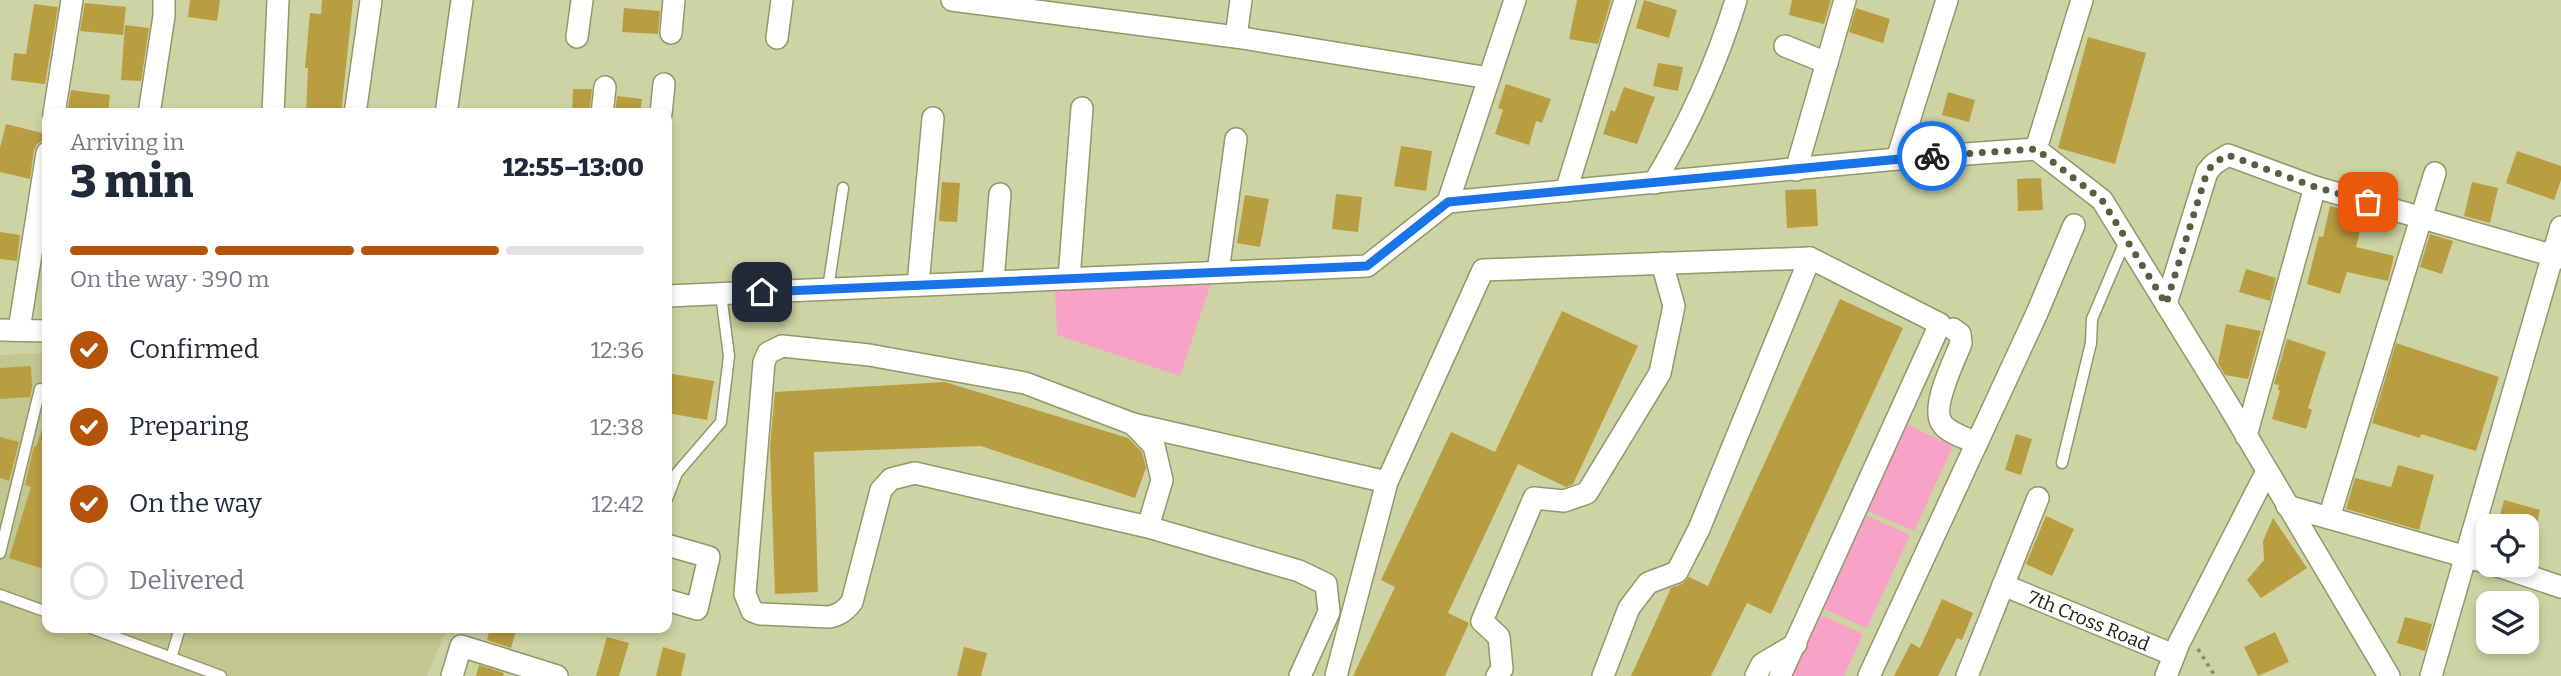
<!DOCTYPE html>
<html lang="en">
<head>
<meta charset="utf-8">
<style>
	:root { --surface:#fff; --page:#f2f2f3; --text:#1f2937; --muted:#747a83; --line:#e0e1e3; --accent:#b45309 }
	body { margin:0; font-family:Bitter,serif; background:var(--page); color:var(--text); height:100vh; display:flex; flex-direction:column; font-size:26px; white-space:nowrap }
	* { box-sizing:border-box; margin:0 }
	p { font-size:23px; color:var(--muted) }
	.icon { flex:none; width:38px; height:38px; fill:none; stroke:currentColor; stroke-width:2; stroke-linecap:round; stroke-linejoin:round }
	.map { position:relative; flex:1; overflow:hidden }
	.sheet { position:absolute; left:42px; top:108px; width:630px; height:525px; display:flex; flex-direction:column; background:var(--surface); border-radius:14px; box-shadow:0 4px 10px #0003 }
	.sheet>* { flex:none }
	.fabs { position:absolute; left:2476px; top:514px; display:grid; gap:14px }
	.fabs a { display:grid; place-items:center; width:63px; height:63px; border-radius:14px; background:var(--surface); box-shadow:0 4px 10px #0003; font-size:35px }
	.pin { position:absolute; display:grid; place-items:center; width:60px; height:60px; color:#fff; margin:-30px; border-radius:14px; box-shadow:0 4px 10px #0006 }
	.courier { position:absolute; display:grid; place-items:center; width:70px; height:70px; margin:-35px; border:5px solid #1a73e8; border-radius:50%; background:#fff; color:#222; box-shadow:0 2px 9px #0007 }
	.head em { font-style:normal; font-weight:800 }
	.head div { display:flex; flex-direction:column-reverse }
	.head { display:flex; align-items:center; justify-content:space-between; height:119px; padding:0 28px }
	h1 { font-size:46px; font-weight:800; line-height:52px }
	.bar { display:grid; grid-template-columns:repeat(4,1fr); gap:10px 7px; align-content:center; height:84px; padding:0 28px }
	.bar i { height:9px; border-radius:5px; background:var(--line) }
	.bar .active { background:var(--accent) }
	.bar p { grid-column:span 4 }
	ol { padding:0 28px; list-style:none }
	li { display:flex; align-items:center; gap:21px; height:77px }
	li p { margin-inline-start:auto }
	li .icon { padding:7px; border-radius:50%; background:var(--accent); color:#fff; stroke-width:4 }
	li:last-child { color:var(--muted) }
	li i { width:38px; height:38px; border:4px solid var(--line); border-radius:50% }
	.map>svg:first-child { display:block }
	.built { fill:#c2c790 }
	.green { fill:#f8a2c7 }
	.building { fill:#b99d41 }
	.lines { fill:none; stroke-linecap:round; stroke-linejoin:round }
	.service-casing { stroke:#939769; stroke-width:13 }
	.minor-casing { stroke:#939769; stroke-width:24 }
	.path { stroke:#898c68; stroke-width:3.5; stroke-dasharray:3.5 5; stroke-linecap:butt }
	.service { stroke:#fff; stroke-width:10 }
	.minor { stroke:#fff; stroke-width:21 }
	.done { stroke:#5a5d40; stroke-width:7; stroke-dasharray:0 12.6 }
	.route { stroke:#1a73e8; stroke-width:9 }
	.labels { text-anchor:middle; stroke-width:7; stroke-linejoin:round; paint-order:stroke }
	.street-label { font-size:19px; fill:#1c1d0b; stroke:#dbe0af }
</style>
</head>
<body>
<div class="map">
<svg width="2561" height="676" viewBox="0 0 2561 676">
	<rect width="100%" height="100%" fill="#ced3a3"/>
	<!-- built -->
	<path class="built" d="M47 353V628H447L427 676H0V355Z"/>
	<!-- green -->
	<path class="green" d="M1211 283 1180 376 1057 335 1055 289Z
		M1906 424 1953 446 1914 531 1866 510Z
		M1863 514 1910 535 1867 628 1820 607Z
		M1817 613 1863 634 1844 676H1788Z"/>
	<!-- building -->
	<path class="building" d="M190 0H220L217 21 188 17Z
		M322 0H353L341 114H306L308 68H305L310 13 321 14Z
		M1577 0H1611L1598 44 1569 39Z
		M1644 0 1677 10 1669 38 1636 28Z
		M1792 0H1831L1824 24 1789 15Z
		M85 3 126 7 123 35 80 31Z
		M34 4 58 7 45 84 11 80 14 53 26 54Z
		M624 8 660 11 658 34 622 32Z
		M1856 8 1890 19 1883 43 1849 32Z
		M125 25 149 28 141 81 121 80Z
		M2088 37 2146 53 2115 164 2058 148Z
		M1658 63 1683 67 1678 91 1653 86Z
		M1506 84 1551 99 1542 123 1536 121 1529 145 1495 134 1503 110 1498 108Z
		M1624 87 1655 97 1637 144 1603 134 1611 110 1615 112Z
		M573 89H592L589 114H572Z
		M71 90 110 95 108 114H67Z
		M1948 92 1975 100 1969 122 1942 115Z
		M617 96 642 99 640 114H615Z
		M6 124 46 134 44 140 37 144 34 150 30 179 0 172V148Z
		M1401 146 1432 151 1426 191 1394 186Z
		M2517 151 2561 166V180L2554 200 2506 183Z
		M2041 178 2043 210 2018 211 2017 179Z
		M942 182 960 183 957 222 939 221Z
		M2472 182 2498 188 2490 223 2464 216Z
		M1816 189 1818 226 1787 228 1785 190Z
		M1336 194 1362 197 1358 232 1332 229Z
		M1245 195 1269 199 1260 247 1237 243Z
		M2330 206 2364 215 2356 247 2394 256 2388 281 2347 272 2340 294 2307 284 2319 236 2323 237Z
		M0 232 20 235 17 261 0 259Z
		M2430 234 2453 241 2442 274 2420 267Z
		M2246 269 2276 278 2270 301 2239 292Z
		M1840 299 1903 328 1771 614 1747 603 1711 676H1631L1671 588 1682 584 1689 577 1708 586Z
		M1562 311 1638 346 1573 484 1566 487 1518 464 1448 613 1469 623 1445 676H1353L1395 587 1381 580 1451 432 1495 452Z
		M2226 324 2261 331 2248 379 2225 375 2218 363Z
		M2287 339 2326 352 2308 408 2312 410 2306 429 2272 419 2280 391 2278 390 2279 385 2274 384Z
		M2396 343 2499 377 2476 451 2421 434 2420 438 2372 423Z
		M31 366 32 387 30 397 0 399V368Z
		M667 373 714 381 707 420 667 413Z
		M945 382 1128 438 1142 452 1146 468 1135 498 981 446 814 452 818 592 775 594 770 447 775 392Z
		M44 423 47 424V570L9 558 31 487 25 485 34 446 36 447Z
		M2016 434 2032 439 2021 475 2005 470Z
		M0 437 19 442 9 481 0 478Z
		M2398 465 2434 475 2419 530 2346 509 2355 478 2391 487Z
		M2504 500 2540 510 2536 527H2497Z
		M2046 516 2074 529 2052 576 2026 564Z
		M2273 518 2307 568 2261 598 2247 580 2264 560 2263 541Z
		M1942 599 1973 613 1962 640 1957 638 1938 676H1894L1911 643 1920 648Z
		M2405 617 2432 624 2425 651 2397 643Z
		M490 628H517L511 648 487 640Z
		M2275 632 2289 662 2258 676 2244 647Z
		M607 637 629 643 619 676H596Z
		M663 647 686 654 681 676H656Z
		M964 647 987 653 981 676H957Z
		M479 665 504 673 503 676H476Z"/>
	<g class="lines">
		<defs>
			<path id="service" d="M828 289 843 188
				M2062 463 2091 343 2092 319 2126 239
				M667 499 677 473 721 422 729 356 721 294
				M0 553 40 389
				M0 595 47 612
				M91 628 221 676
				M171 658 180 628"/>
			<g id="minor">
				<path d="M952 0 1236 37"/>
				<path d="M1241 0 1236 37 1489 78"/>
				<path d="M671 33 674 0"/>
				<path d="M577 37 582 0"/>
				<path d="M777 38 782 0"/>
				<path d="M1785 46 1827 63"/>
				<path d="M54 114 72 0"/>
				<path d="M149 114 164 16V0"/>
				<path d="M273 114 278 0"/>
				<path d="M355 114 371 0"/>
				<path d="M446 114 462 0"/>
				<path d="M602 114 605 87"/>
				<path d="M661 114 664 84"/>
				<path d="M2036 149 2102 200 2226 401 2389 676"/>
				<path d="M2036 149 2082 0"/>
				<path d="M1897 159 1947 0"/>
				<path d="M1796 170 1845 0"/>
				<path d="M1654 183C1688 126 1717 63 1736 0"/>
				<path d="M1566 191 1625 0"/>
				<path d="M1448 202 1515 0"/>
				<path d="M1218 272 1236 139"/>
				<path d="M1069 279 1082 108"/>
				<path d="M993 282 1000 194"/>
				<path d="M918 285 933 118"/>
				<path d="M667 296 1367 266 1448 202 1897 159 2036 149"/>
				<path d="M2166 304 2207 172 2214 164 2228 155 2315 187 2561 258"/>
				<path d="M1953 329 1960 334 1961 343C1954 362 1929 409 1943 425 1951 434 1966 438 1977 443"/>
				<path d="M0 330 47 331"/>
				<path d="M19 330 47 153"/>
				<path d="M1133 424 1387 482"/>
				<path d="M2246 436 2315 187"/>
				<path d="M2287 506 2488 563"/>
				<path d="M2329 518 2435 173"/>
				<path d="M1148 527 915 473 891 479 881 490 852 602C845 611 839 615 829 617L760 614 752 611 745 594 764 362 768 353 782 346 869 355 1025 383 1133 424 1154 446 1162 480 1148 527 1299 571 1326 584 1329 612 1300 676"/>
				<path d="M667 545 709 557 697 609 667 600"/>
				<path d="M2495 565 2561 587"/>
				<path id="s1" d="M2003 585 2174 655"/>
				<path d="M452 676 461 646 557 676"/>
				<path d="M1336 676 1387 482 1483 270 1810 258 1940 324 1780 676"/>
				<path d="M1497 676 1502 669 1499 637 1482 621 1534 498 1564 501 1587 493 1660 373 1674 306 1662 263"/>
				<path d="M1603 676 1629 608 1648 583 1677 572 1699 529 1810 258"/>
				<path d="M1756 676 1762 664 1796 644"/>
				<path d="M1869 676 2037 313 2074 225"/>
				<path d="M1967 676 2038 498"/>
				<path d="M2166 676 2179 643 2267 471"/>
				<path d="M2431 676 2561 227"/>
			</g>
		</defs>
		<!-- service casing -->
		<use href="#service" class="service-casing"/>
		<!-- minor casing -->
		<use href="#minor" class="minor-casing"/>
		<!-- path -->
		<path class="path" d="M2198 649 2215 676"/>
		<!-- service -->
		<use href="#service" class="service"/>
		<!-- minor -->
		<use href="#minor" class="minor"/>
	</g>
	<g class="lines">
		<!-- done -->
		<path class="done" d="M1932 156 2036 149 2102 200 2166 304 2207 172 2214 163 2228 155 2315 187 2368 202"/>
		<!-- route -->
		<path class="route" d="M762 292 1367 266 1448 202 1932 156"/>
	</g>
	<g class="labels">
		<!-- street labels -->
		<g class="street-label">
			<text dy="7" stroke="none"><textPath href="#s1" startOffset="93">7th Cross Road</textPath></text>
		</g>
	</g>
</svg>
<div class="fabs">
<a><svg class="icon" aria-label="locate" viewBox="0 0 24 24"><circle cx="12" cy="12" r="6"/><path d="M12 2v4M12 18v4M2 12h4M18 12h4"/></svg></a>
<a><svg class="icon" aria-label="layers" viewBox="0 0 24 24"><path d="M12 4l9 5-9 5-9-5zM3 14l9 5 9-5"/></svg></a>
</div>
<div class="pin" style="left:2368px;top:202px;background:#ea580c"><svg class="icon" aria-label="bag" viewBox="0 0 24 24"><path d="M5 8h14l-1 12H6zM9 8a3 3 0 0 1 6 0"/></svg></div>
<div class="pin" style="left:762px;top:292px;background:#1f2937"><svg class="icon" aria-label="home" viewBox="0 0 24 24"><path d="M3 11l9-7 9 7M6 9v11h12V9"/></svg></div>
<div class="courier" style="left:1932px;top:156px"><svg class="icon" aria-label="bike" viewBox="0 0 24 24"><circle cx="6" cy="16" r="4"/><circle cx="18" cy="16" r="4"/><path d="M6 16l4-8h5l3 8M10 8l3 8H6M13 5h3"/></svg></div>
<section class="sheet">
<div class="head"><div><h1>3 min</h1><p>Arriving in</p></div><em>12:55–13:00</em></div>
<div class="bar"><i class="active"></i><i class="active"></i><i class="active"></i><i></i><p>On the way · 390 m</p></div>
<ol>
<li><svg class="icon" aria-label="check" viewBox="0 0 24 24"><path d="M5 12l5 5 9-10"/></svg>Confirmed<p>12:36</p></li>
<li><svg class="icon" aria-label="check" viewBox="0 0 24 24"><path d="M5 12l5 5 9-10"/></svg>Preparing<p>12:38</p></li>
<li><svg class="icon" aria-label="check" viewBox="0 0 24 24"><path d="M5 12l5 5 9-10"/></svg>On the way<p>12:42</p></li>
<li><i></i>Delivered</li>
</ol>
</section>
</div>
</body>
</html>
